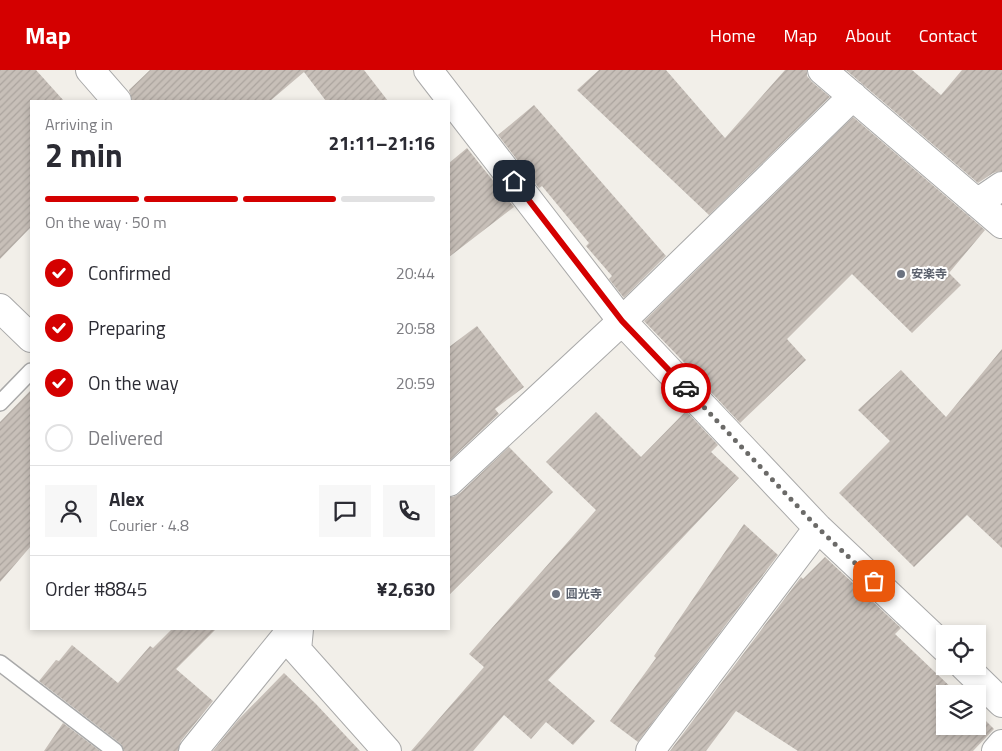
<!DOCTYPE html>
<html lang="en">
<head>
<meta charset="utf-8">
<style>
	:root { --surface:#fff; --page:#f7f7f7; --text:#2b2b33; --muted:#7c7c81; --line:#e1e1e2; --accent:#d40000 }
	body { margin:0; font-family:"Titillium Web","Noto Sans JP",sans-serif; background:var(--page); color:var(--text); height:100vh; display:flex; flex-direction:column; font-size:19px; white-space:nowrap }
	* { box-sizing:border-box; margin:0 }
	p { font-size:16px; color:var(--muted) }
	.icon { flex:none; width:28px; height:28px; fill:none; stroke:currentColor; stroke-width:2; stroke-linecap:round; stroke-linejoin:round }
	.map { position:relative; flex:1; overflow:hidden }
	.drawer { position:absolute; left:30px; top:30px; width:420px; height:530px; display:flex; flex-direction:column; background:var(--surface); border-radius:0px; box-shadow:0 2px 8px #0003 }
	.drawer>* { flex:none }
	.controls { position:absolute; left:936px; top:555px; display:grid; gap:10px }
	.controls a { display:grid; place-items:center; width:50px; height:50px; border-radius:0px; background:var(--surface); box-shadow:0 2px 8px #0003; font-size:25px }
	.pin { position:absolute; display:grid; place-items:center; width:42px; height:42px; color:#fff; margin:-21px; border-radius:10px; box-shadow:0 2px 8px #0006 }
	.courier { position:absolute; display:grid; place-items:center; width:50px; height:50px; margin:-25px; border:4px solid #d40000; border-radius:50%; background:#fff; color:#222; box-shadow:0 1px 6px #0007 }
	.overview em { font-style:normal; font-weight:700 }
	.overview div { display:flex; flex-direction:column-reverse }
	.overview { display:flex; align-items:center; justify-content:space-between; height:85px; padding:0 15px }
	h1 { font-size:32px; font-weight:700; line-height:38px }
	.bar { display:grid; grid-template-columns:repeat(4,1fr); gap:8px 5px; align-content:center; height:60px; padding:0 15px }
	.bar i { height:6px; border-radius:4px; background:var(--line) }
	.bar .on { background:var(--accent) }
	.bar p { grid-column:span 4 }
	.line { display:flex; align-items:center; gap:12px; padding:0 15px; border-top:1px solid var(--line) }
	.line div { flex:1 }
	.round { display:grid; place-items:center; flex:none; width:52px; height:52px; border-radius:0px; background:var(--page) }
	ol { padding:0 15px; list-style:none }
	li { display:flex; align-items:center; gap:15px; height:55px }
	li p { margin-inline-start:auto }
	li .icon { padding:5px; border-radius:50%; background:var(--accent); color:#fff; stroke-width:4 }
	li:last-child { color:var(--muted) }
	li i { width:28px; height:28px; border:2px solid var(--line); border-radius:50% }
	header { display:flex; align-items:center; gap:30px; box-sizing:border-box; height:70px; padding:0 25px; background:var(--accent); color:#fff }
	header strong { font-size:24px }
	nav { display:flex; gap:28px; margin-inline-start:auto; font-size:18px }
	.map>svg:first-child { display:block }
	.building { fill:url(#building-hatch) }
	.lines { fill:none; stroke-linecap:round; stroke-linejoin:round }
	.lane-casing { stroke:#a9a9a9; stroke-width:18 }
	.street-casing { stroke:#a9a9a9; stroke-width:30 }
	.lane { stroke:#fff; stroke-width:15 }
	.street { stroke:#fff; stroke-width:28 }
	.done { stroke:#6b6a68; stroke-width:5; stroke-dasharray:0 9 }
	.route { stroke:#d40000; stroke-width:6 }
	.worship-dot { fill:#6b7280; stroke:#fff; stroke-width:2 }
	.labels { text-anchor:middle; stroke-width:4; stroke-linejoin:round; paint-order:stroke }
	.worship-label { font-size:12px; font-weight:bold; fill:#5b616d; stroke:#fff; text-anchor:start }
</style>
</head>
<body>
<header>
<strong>Map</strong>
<nav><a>Home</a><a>Map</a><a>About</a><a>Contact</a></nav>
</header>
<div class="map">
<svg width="1002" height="681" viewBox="0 0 1002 681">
	<defs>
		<pattern id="building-hatch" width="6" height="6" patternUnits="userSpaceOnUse" patternTransform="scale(1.25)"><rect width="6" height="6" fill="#c7bfb8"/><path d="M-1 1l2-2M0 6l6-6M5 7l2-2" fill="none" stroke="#aba49e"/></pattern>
	</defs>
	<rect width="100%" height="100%" fill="#f2efe9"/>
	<!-- building -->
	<path class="building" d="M0 0H36L64 31H31V157L0 189Z
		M150 0H364L388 31H326L304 2 270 31H132L129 20Z
		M599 0H666L725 68 785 0H807V6L812 12 830 27 709 145 577 20Z
		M846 0H912L941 25 962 0H1002V101L993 103 978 113Z
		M534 35 666 186 624 228 609 209 612 206 586 176 589 173 542 116 539 118 498 65Z
		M853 47 985 160 949 203 961 215 912 263 852 204 787 269 806 290 740 353 708 319 709 318 644 251Z
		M467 78 514 137 449 187V93Z
		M477 256 524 317 495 339 499 344 449 391V277Z
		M1002 279V478L967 445 914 497 839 423 890 371 858 340 901 300 946 347Z
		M31 320V476L0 512V352Z
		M686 341 718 375 711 382 739 408 548 610 595 651 573 675 546 652 531 669 504 645 473 681H411L484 597 469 584 596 440 546 392 596 342 641 387Z
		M509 377 553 422 449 525V427H453L460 423Z
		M744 454 778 485 638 672 610 651 656 588 654 586Z
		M825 487 901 558 895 564 958 624H945V656H978V643L994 659 973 681H798L736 641 706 681H670L801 507 803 509Z
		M172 559H216L176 599 213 631 181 671 178 681H124L121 674 39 611 56 590 59 591 72 575 118 613 150 576 153 578Z
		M284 603 316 634 360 681H213L238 650Z
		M63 653 100 681H44Z"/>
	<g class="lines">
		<defs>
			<path id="lane" d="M0 333 31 301
				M0 593 115 681"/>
			<path id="street" d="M90 0 117 31
				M428 0 622 251 818 458 945 578
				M822 0 1002 154
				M977 133 1002 116
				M0 238 31 268
				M449 412 622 251 853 26
				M299 559 297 580 387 681
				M964 596 1002 633
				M193 681 292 559
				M650 681 818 458
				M996 681 1002 674"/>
		</defs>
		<!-- lane casing -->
		<use href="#lane" class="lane-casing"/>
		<!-- street casing -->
		<use href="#street" class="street-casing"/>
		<!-- lane -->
		<use href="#lane" class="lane"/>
		<!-- street -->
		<use href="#street" class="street"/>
	</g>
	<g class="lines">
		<!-- done -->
		<path class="done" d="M686 318 818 458 874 511"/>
		<!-- route -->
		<path class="route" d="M514 111 622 251 686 318"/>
	</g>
	<!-- markers -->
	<g class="worship-dot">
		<circle cx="901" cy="204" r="5"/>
		<circle cx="556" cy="524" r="5"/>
	</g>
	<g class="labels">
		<!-- worship labels -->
		<g class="worship-label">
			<text x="911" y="208">安楽寺</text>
			<text x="566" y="528">圓光寺</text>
		</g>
	</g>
</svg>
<div class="controls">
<a><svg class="icon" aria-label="locate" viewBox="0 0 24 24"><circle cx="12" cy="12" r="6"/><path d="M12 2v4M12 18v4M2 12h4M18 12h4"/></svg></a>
<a><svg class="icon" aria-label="layers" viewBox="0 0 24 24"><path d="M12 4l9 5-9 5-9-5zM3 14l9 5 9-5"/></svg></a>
</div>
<div class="pin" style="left:874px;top:511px;background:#ea580c"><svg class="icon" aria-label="bag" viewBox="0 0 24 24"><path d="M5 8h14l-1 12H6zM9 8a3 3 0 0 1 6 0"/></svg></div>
<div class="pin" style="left:514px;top:111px;background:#1f2937"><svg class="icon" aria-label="home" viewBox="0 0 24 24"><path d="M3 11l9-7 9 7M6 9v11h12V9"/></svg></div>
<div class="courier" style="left:686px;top:318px"><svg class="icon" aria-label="car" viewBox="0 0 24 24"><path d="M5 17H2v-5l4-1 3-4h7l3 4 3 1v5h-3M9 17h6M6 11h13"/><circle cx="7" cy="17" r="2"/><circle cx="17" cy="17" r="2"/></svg></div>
<section class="drawer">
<div class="overview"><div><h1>2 min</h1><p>Arriving in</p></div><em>21:11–21:16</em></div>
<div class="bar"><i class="on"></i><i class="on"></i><i class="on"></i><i></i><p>On the way · 50 m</p></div>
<ol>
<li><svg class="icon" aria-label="check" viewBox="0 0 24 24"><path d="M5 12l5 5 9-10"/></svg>Confirmed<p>20:44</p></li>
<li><svg class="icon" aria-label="check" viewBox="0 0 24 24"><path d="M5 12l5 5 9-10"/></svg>Preparing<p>20:58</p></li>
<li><svg class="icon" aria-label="check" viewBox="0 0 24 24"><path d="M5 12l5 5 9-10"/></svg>On the way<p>20:59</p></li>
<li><i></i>Delivered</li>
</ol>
<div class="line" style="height:90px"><a class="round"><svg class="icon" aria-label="person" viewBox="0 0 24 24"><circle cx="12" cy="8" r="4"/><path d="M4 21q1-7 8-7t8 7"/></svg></a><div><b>Alex</b><p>Courier · 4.8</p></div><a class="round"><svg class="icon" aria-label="chat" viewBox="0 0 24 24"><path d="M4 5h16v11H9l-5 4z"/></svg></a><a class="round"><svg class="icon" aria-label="phone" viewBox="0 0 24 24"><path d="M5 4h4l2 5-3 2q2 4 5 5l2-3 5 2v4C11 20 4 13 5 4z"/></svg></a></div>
<div class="line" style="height:65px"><div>Order #8845</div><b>¥2,630</b></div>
</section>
</div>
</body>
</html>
